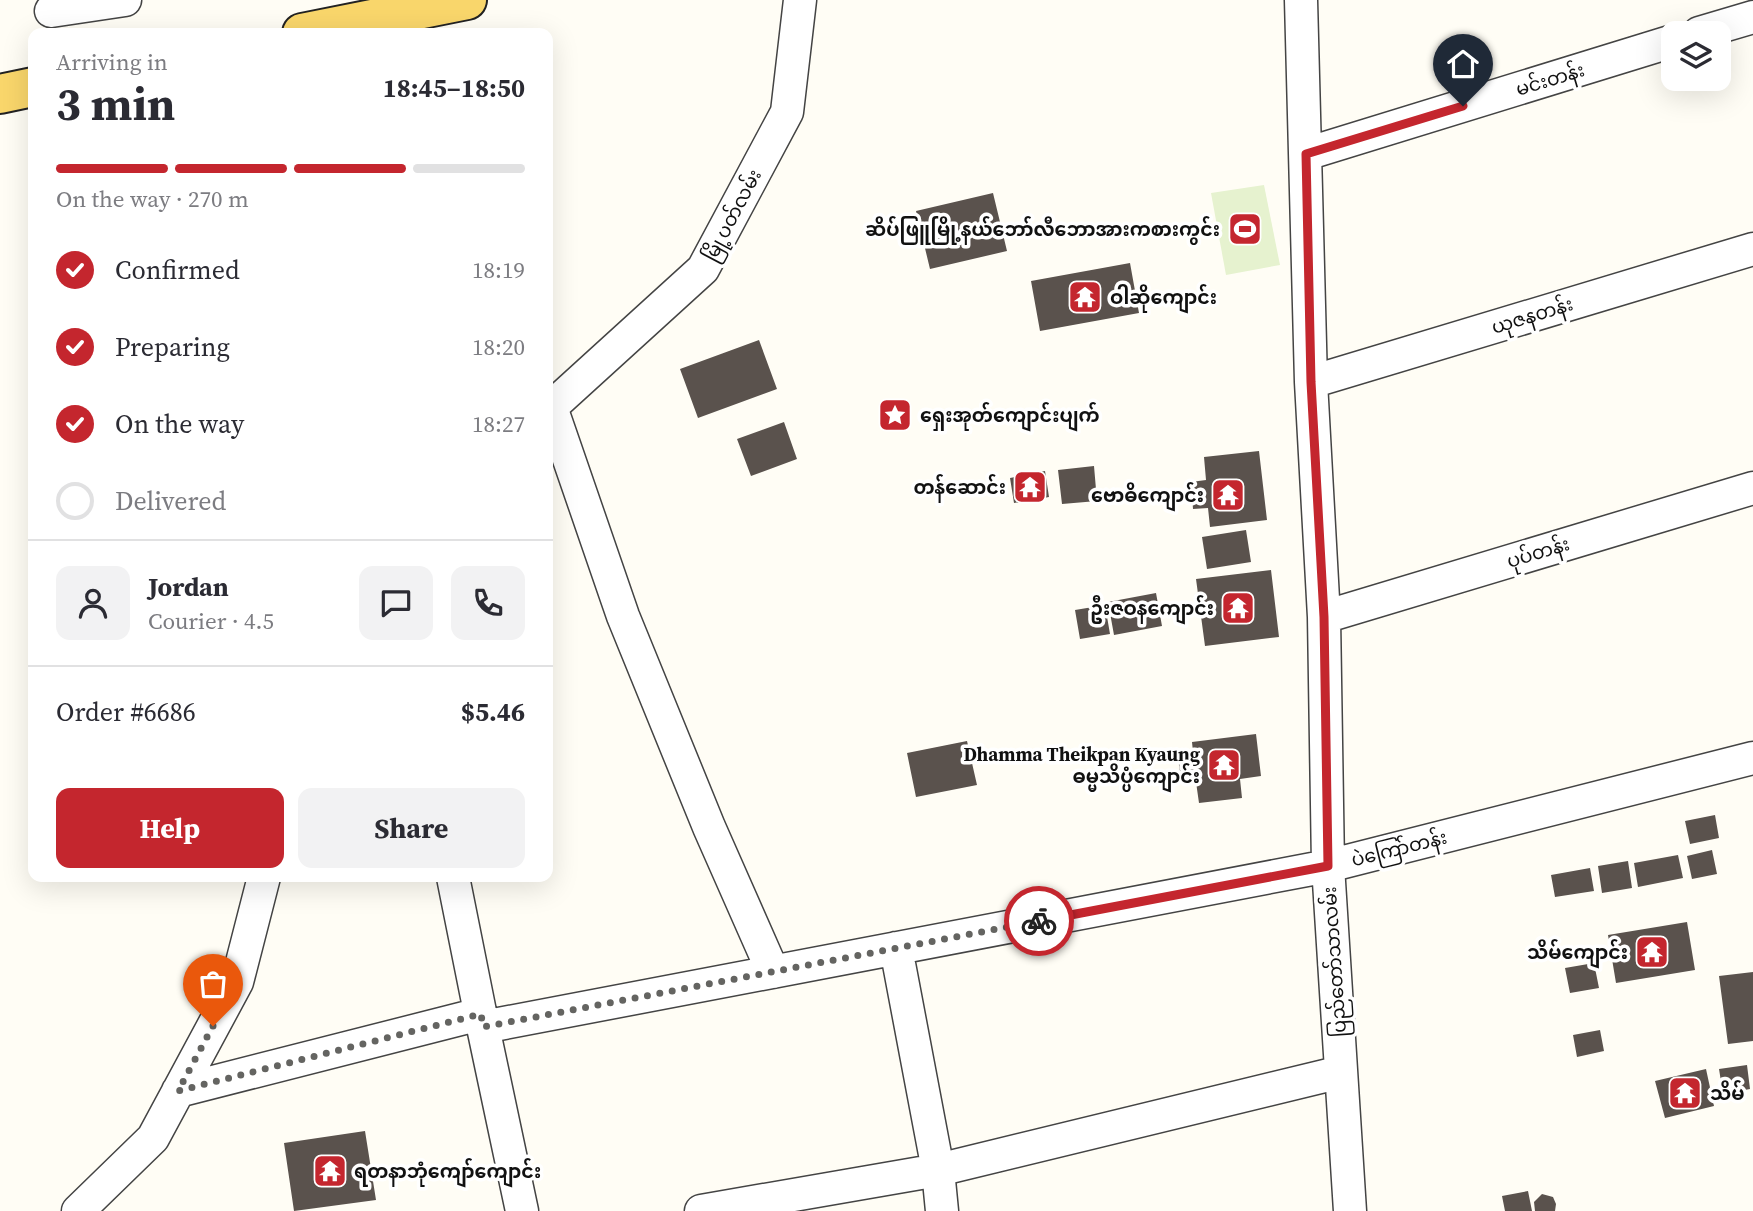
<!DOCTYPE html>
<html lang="en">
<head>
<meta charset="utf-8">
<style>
	:root { --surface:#fff; --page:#f2f2f3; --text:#2b2b33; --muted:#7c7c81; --line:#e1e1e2; --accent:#c4262e }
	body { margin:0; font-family:"Source Serif 4","Noto Sans Myanmar",serif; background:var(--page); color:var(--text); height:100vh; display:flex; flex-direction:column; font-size:26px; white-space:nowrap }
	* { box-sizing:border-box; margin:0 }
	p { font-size:23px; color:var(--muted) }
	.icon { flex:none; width:38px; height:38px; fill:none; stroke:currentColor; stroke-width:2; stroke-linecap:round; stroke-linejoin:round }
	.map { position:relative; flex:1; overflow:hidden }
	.panel { position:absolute; left:28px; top:28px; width:525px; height:854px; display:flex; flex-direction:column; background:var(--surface); border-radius:14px; box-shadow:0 7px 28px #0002 }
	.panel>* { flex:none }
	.buttons { position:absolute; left:1661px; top:21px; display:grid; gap:14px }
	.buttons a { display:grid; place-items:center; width:70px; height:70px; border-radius:14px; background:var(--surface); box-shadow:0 7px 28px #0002; font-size:35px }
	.pin { position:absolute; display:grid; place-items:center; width:60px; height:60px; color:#fff; margin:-72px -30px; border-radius:50% 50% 50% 0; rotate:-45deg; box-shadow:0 0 7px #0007 }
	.pin .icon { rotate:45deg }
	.courier { position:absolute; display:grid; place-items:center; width:70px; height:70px; margin:-35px; border:5px solid #c4262e; border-radius:50%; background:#fff; color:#222; box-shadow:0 2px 9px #0007 }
	.head em { font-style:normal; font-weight:700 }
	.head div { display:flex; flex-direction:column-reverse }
	.head { display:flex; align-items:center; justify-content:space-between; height:119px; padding:0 28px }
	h1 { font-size:46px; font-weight:700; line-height:52px }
	.bar { display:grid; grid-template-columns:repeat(4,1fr); gap:10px 7px; align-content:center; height:84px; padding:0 28px }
	.bar i { height:9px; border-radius:5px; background:var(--line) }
	.bar .current { background:var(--accent) }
	.bar p { grid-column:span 4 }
	.line { display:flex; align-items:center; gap:18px; padding:0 28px; border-top:2px solid var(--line) }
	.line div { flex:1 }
	.round { display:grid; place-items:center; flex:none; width:74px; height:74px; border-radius:14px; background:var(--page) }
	ol { padding:0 28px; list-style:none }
	li { display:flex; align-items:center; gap:21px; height:77px }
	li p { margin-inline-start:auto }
	li .icon { padding:7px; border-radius:50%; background:var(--accent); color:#fff; stroke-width:4 }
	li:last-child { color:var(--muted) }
	li i { width:38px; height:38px; border:4px solid var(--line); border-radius:50% }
	.cta { display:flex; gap:14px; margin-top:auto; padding:14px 28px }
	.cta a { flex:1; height:80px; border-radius:14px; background:var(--accent); color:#fff; font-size:28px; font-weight:700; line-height:80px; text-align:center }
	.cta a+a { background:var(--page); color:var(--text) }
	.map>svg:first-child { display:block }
	.pitch { fill:#e6f2cf }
	.building { fill:#5a524d }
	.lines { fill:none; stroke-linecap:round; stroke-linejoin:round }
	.minor-casing { stroke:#444; stroke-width:35 }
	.major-casing { stroke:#222; stroke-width:42 }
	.minor { stroke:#fff; stroke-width:32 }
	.major { stroke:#f9d66b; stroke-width:38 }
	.done { stroke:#646461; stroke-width:7; stroke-dasharray:0 12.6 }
	.route { stroke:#c4262e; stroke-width:9 }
	.labels { text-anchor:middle; stroke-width:7; stroke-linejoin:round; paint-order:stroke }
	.street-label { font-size:19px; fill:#111; stroke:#fff }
	.poi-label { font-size:19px; font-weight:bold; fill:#111; stroke:#fff; text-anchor:end }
</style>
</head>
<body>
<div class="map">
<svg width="1753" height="1211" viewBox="0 0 1753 1211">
	<rect width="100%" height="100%" fill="#fffdf5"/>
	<!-- pitch -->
	<path class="pitch" d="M1264 185 1280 265 1226 275 1211 193Z"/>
	<!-- building -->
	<path class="building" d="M993 193 1007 251 930 269 916 211Z
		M1130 263 1139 313 1040 331 1031 281Z
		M759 340 777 389 698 418 680 369Z
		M784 422 797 459 751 476 737 439Z
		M1259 451 1267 520 1210 527 1208 508 1193 509 1191 482 1206 480 1204 457Z
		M1094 466 1097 501 1062 504 1058 470Z
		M1045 471 1049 497 1014 503 1010 478Z
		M1246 530 1251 562 1207 569 1202 537Z
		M1271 570 1279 637 1205 646 1196 579Z
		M1156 593 1162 626 1114 635 1108 602Z
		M1105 605 1110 634 1080 639 1075 610Z
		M1256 734 1261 776 1240 779 1242 798 1199 803 1195 775 1181 777 1177 754 1193 752 1192 742Z
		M967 741 977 785 916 797 907 753Z
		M1715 815 1719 838 1690 844 1685 821Z
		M1712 850 1717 874 1692 879 1687 856Z
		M1678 855 1683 878 1638 887 1634 863Z
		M1628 861 1632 888 1602 893 1598 866Z
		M1590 868 1594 891 1555 897 1551 875Z
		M1687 922 1695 970 1616 983 1608 935Z
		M1594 963 1599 988 1570 993 1565 968Z
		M1753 972V1041L1728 1044 1719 976Z
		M1600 1030 1604 1051 1577 1057 1573 1035Z
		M1747 1065 1750 1089 1723 1094 1719 1069Z
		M1706 1069 1714 1106 1665 1118 1655 1081Z
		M365 1131 376 1200 294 1211 284 1143Z
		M1528 1191 1532 1211H1505L1502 1196Z
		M1542 1194 1553 1197 1556 1204 1555 1211H1535L1534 1202Z"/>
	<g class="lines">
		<defs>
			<path id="minor" d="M1301 0 1311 382 1324 617 1328 866 1350 1211
				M51 11 125 0
				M1699 33 1753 17
				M1306 154 1673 41
				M1311 382 1753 249
				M551 407 623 616 709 827 773 972
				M548 410 703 269 787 112 800 0
				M1324 617 1753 488
				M453 877 483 1027
				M896 948 938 1170 942 1211
				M178 1091 480 1014
				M78 1211 153 1138 237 982 264 877
				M522 1211 483 1027 1328 866 1753 758
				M701 1211 938 1170 1341 1072"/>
			<path id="major" d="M302 33 467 0
				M0 94 33 87"/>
		</defs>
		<!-- minor casing -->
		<use href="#minor" class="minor-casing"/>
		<!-- major casing -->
		<use href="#major" class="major-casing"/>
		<!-- minor -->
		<use href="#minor" class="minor"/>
		<!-- major -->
		<use href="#major" class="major"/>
	</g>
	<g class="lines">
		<!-- done -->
		<path class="done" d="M213 1026 178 1091 481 1014 483 1027 1039 921"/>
		<!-- route -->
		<path class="route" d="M1039 921 1328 866 1324 617 1311 382 1306 154 1463 106"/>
	</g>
	<!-- icons -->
	<defs>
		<symbol id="stadium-square" viewBox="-11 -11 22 22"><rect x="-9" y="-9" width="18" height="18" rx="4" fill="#c4262e" stroke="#fff"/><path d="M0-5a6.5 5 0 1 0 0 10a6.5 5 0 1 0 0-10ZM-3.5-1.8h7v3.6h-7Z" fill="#fff"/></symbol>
		<symbol id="temple-square" viewBox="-11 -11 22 22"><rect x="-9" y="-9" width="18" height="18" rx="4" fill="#c4262e" stroke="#fff"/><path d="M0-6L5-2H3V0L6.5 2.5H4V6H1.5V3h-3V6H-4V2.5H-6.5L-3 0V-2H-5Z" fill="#fff"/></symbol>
		<symbol id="sight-square" viewBox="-11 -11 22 22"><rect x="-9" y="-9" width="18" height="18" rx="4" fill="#c4262e" stroke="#fff"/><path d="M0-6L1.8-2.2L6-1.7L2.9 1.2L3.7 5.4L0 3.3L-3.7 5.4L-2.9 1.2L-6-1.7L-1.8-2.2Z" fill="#fff"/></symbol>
	</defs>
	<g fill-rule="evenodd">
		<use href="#stadium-square" x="1226" y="210" width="38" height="38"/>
		<use href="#temple-square" x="1066" y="278" width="38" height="38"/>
		<use href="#sight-square" x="876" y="396" width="38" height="38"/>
		<use href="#temple-square" x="1011" y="468" width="38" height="38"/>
		<use href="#temple-square" x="1209" y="476" width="38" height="38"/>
		<use href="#temple-square" x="1219" y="589" width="38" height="38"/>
		<use href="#temple-square" x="1205" y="746" width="38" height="38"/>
		<use href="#temple-square" x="1633" y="933" width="38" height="38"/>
		<use href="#temple-square" x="1666" y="1074" width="38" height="38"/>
		<use href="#temple-square" x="311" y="1152" width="38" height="38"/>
	</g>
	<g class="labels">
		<!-- street labels -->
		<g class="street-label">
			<text transform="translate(1550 79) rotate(-17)" y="7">မင်းတန်း</text>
			<text transform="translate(732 215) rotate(-62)" y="7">မြို့ပတ်လမ်း</text>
			<text transform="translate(1532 315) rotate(-17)" y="7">ယုဇနတန်း</text>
			<text transform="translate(1538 552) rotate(-17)" y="7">ပုပ်တန်း</text>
			<text transform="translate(1399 848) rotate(-14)" y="7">ပဲကြော်တန်း</text>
			<text transform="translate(1334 962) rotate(-94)" y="7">ပြည်တော်သာလမ်း</text>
		</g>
		<!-- poi labels -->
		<g class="poi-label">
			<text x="1220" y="236">ဆိပ်ဖြူမြို့နယ်ဘော်လီဘောအားကစားကွင်း</text>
			<text x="1110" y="304" text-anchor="start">ဝါဆိုကျောင်း</text>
			<text x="920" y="422" text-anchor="start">ရှေးအုတ်ကျောင်းပျက်</text>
			<text x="1006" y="494">တန်ဆောင်း</text>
			<text x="1204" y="502">ဗောဓိကျောင်း</text>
			<text x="1214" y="615">ဦးဇဝနကျောင်း</text>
			<text x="1200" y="761">Dhamma Theikpan Kyaung<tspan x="1200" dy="22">ဓမ္မသိပ္ပံကျောင်း</tspan></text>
			<text x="1628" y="959">သိမ်ကျောင်း</text>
			<text x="1710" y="1100" text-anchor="start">သိမ်</text>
			<text x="354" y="1178" text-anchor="start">ရတနာဘုံကျော်ကျောင်း</text>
		</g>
	</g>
</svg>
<div class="buttons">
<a><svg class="icon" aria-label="layers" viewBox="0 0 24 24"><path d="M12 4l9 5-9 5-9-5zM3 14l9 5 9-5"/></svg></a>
</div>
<div class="pin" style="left:213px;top:1026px;background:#ea580c"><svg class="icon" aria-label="bag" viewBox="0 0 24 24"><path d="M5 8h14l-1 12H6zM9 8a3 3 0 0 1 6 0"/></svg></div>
<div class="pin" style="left:1463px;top:106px;background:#1f2937"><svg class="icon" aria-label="home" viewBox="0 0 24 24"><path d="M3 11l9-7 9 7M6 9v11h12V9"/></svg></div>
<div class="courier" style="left:1039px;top:921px"><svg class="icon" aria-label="bike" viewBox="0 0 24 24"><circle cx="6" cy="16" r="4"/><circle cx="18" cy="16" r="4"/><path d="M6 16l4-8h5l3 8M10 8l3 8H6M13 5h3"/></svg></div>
<section class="panel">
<div class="head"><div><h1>3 min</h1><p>Arriving in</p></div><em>18:45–18:50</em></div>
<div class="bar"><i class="current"></i><i class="current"></i><i class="current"></i><i></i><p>On the way · 270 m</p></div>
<ol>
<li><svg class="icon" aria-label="check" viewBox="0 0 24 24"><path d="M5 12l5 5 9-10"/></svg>Confirmed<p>18:19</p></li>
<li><svg class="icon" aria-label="check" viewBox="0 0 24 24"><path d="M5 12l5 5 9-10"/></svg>Preparing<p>18:20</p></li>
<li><svg class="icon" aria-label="check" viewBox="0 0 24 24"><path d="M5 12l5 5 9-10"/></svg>On the way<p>18:27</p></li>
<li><i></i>Delivered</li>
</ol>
<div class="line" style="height:126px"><a class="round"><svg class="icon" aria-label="person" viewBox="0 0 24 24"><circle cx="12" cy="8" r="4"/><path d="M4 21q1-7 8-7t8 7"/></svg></a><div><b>Jordan</b><p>Courier · 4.5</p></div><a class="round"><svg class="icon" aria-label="chat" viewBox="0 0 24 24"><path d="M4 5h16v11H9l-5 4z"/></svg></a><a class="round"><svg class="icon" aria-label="phone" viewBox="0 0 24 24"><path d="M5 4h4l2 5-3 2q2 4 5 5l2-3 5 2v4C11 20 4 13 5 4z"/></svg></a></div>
<div class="line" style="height:91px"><div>Order #6686</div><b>$5.46</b></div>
<div class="cta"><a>Help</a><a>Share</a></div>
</section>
</div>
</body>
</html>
